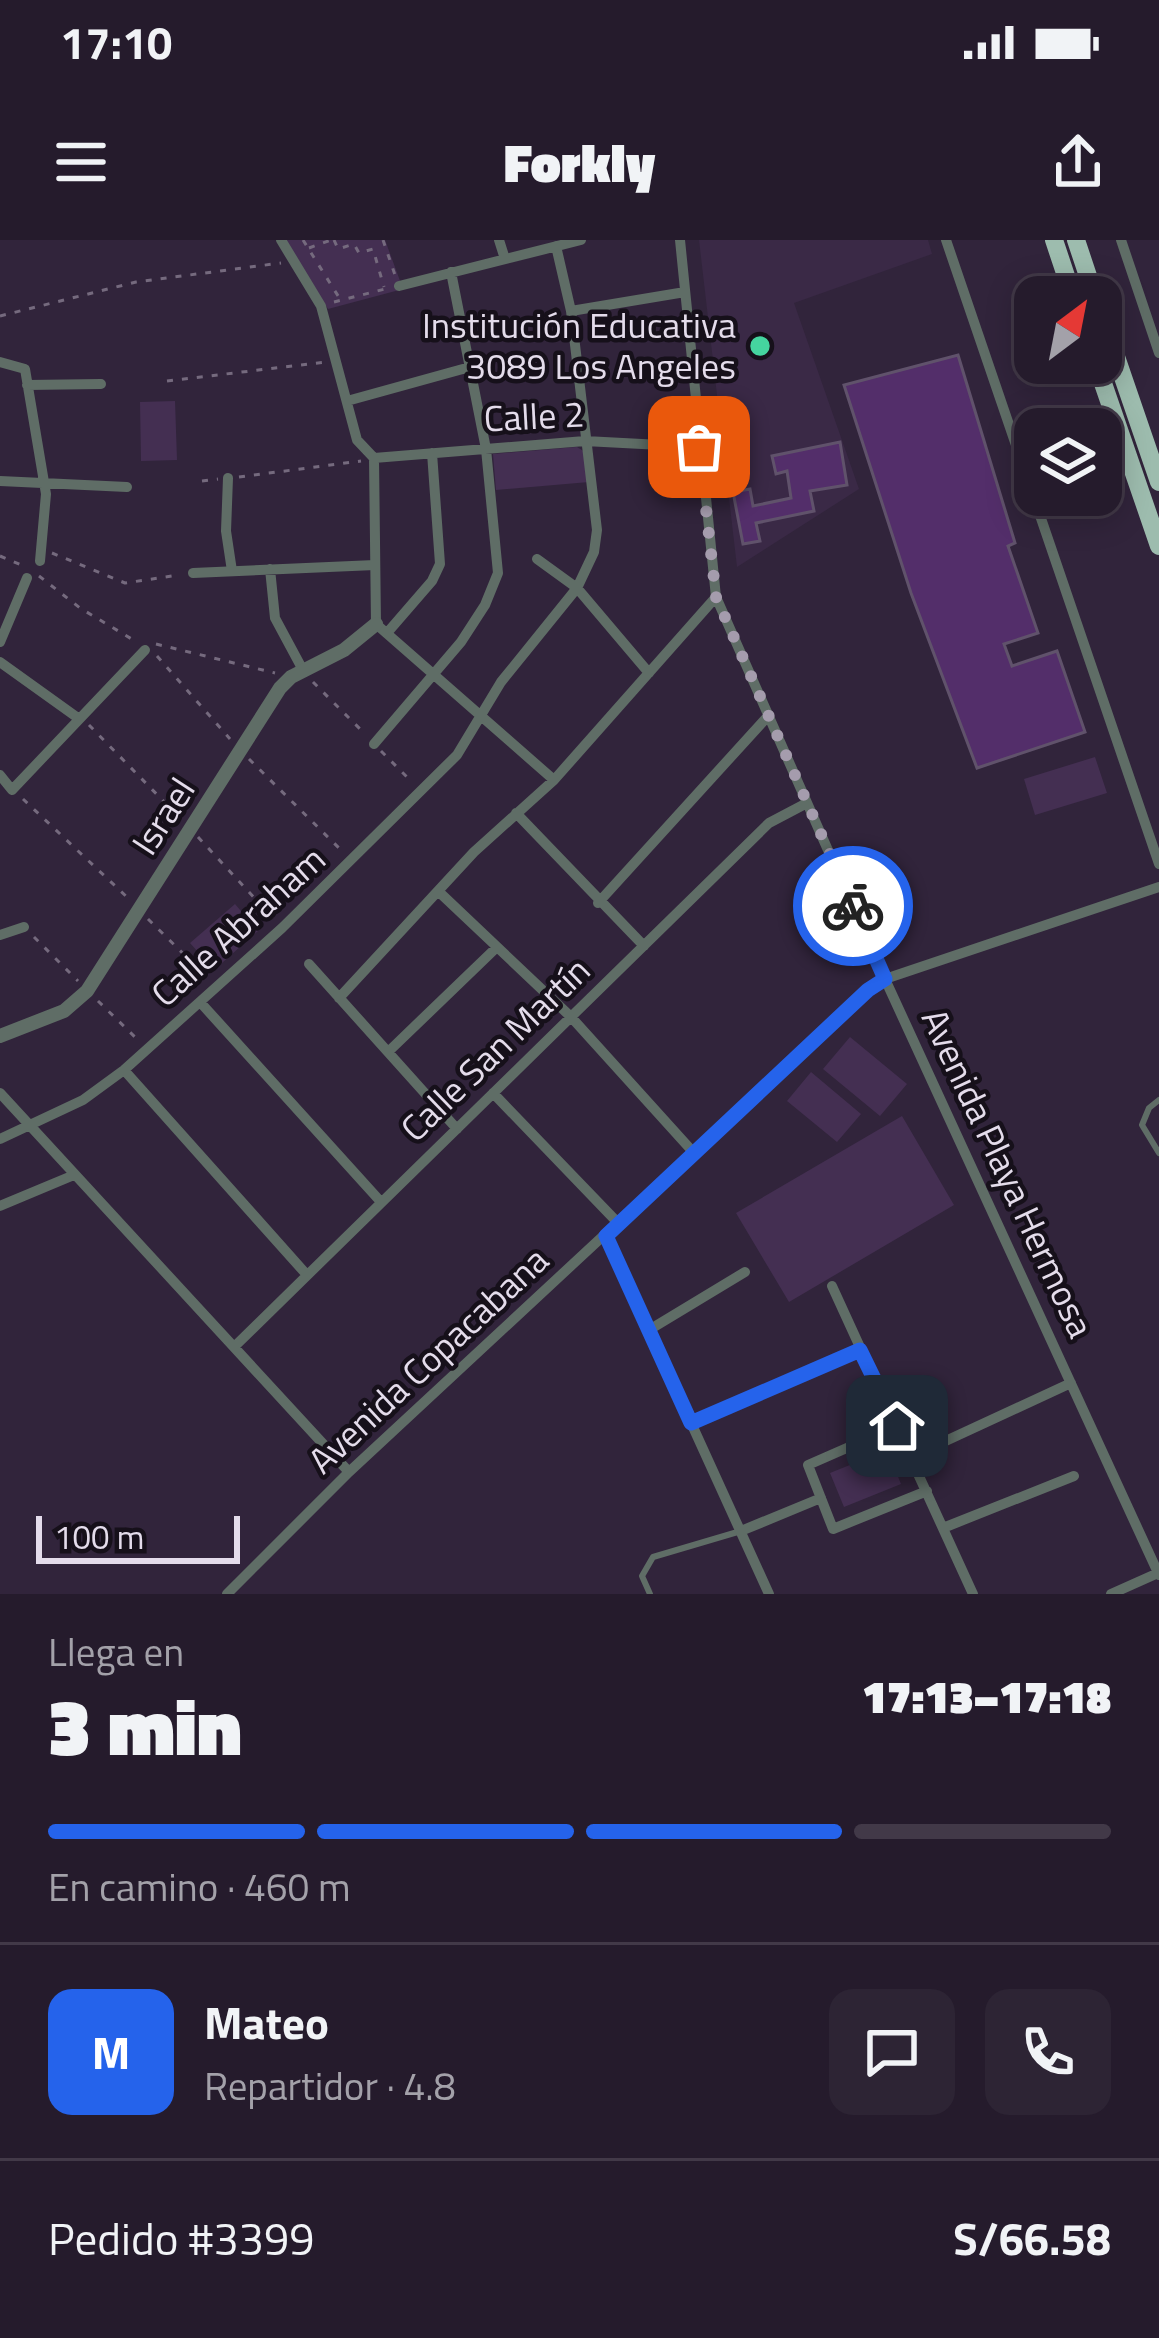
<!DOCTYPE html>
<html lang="es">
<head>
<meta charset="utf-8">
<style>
	:root { --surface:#251b2c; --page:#2d2434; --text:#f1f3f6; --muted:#a3a1a9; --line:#423948; --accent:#2563eb }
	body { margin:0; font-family:"Titillium Web",sans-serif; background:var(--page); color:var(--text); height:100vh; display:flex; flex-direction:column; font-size:45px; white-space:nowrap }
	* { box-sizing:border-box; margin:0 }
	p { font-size:39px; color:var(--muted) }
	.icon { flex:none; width:66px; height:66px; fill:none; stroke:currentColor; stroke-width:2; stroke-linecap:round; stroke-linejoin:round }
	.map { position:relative; height:1354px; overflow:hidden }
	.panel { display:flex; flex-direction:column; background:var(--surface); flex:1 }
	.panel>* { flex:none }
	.needle { width:78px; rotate:32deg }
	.fabs { position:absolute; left:1014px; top:36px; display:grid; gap:24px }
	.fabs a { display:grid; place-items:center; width:108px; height:108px; border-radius:24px; background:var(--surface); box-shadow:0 6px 30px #0003,0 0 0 3px var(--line); font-size:60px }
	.scale { position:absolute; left:36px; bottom:30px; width:204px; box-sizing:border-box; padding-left:12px; border:6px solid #e4dceb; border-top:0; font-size:33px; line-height:42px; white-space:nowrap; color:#e4dceb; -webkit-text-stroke:9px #16101a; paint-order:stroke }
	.pin { position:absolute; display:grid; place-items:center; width:102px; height:102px; color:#fff; margin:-51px; border-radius:24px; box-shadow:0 6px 18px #0006 }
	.courier { position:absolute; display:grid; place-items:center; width:120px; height:120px; margin:-60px; border:9px solid #2563eb; border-radius:50%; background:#fff; color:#222; box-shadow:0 3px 15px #0007 }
	.headline em { font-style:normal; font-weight:800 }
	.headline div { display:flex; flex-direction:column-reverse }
	.headline { display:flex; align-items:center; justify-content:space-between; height:204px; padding:0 48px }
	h1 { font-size:78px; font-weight:800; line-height:90px }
	.bar { display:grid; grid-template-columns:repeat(4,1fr); gap:18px 12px; align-content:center; height:144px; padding:0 48px }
	.bar i { height:15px; border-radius:9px; background:var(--line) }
	.bar .current { background:var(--accent) }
	.bar p { grid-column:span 4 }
	.line { display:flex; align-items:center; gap:30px; padding:0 48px; border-top:3px solid var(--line) }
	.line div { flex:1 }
	.round { display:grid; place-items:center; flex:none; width:126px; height:126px; border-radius:24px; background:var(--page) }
	.status { display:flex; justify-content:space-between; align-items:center; height:84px; padding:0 60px; background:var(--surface); direction:ltr }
	.status svg { height:33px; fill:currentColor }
	header { display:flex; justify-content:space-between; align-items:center; height:156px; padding:0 48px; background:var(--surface); font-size:54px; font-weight:800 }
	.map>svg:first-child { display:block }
	.built { fill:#3a2946 }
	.green { fill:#442f52 }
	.building { fill:#532e6a; stroke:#60526b; stroke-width:3 }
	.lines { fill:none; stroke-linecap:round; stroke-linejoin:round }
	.path { stroke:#756a7e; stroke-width:3; stroke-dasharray:6 9; stroke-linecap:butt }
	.service { stroke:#5f6d66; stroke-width:6 }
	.minor { stroke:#5f6d66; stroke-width:10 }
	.tertiary { stroke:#5f6d66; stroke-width:14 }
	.trunk { stroke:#9dbcae; stroke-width:18 }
	.done { stroke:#a59cad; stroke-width:12; stroke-dasharray:0 21.6 }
	.route { stroke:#2563eb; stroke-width:15 }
	.poi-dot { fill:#45d49f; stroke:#16101a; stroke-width:4.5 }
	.labels { text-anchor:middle; stroke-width:9; stroke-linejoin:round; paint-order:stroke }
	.poi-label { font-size:36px; fill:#e4dceb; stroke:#16101a; text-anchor:end }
	.street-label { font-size:36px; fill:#e4dceb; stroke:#16101a }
</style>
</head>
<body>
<div class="status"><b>17:10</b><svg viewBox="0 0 49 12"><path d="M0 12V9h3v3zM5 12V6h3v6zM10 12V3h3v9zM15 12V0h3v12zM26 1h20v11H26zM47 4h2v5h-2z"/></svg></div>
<header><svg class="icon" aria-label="menu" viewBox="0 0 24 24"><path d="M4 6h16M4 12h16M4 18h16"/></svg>Forkly<svg class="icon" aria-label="share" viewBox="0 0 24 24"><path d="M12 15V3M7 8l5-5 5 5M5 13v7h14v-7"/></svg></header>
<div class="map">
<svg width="1159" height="1354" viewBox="0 0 1159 1354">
	<rect width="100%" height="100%" fill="#31243b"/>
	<!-- built -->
	<path class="built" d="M699 0H928L932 14 794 63 859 249 737 327Z"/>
	<!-- green -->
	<path class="green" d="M286 0H385L403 49 328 69Z
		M175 161 177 220 141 221 140 162Z
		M577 207 585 212 589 242 496 250 493 214Z
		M1095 517 1107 553 1035 575 1024 539Z
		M235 664 258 691 214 730 190 703Z
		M850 797 907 844 880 876 823 829Z
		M811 832 861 874 837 902 787 861Z
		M902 876 954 965 789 1062 736 973Z
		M887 1210 901 1244 844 1267 830 1233Z"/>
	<!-- building -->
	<path class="building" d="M958 115 1015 303 1008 306 1038 393 1004 404 1012 426 1057 411 1085 492 977 528 911 353 844 145Z
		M840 202 847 245 810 251 814 271 756 283 760 301 743 304 733 252 750 249 753 266 791 258 787 231 776 234 772 216Z"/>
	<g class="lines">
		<!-- path -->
		<path class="path" d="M303 0 340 59
			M334 0 338 9 354 4 359 13 373 9 384 47
			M383 0 395 35
			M309 8 331 0
			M334 62 389 48
			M0 76 136 42 281 23
			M167 141 326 122
			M239 237 361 221
			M202 241 218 239
			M52 313 125 343 179 335
			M0 316 26 327
			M39 336 80 368 135 401
			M156 404 275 433
			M157 416 230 499
			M313 442 366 495
			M89 485 179 577
			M381 511 412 542
			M249 519 344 613
			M23 559 129 659
			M198 597 273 678
			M148 679 210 740
			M34 697 78 741
			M98 761 138 800"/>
		<!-- service -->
		<path class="service" d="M1159 860 1149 868 1142 885 1159 913
			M650 1354 642 1336 653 1317 741 1291"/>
		<!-- minor -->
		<path class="minor" d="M281 0 321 66 357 200 374 218 376 384 554 540
			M499 0 505 19
			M680 0 716 357 885 739 1159 1335
			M946 0 1159 624
			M1121 0 1159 113
			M399 46 581 0
			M571 71 685 52
			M0 122 25 129 46 254 40 321
			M27 145 101 144
			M347 161 470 127
			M374 218 585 201 699 207
			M228 238 226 291 232 331
			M0 241 127 247
			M537 319 577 348 649 433
			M270 329 275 378 304 432
			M193 333 375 325
			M387 393 432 341 440 324 432 213
			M0 402 27 338
			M0 422 78 478
			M374 504 461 402 485 365 498 333 486 209 451 32
			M0 535 12 550 145 410
			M516 573 644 706
			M438 651 571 777 694 913
			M598 663 769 475
			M0 695 24 687
			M309 724 457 889
			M339 758 474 612 554 540 716 357
			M200 762 381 962
			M388 812 497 707
			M124 830 307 1035
			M0 853 349 1232
			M493 853 619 984
			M0 899 83 860 124 830 282 688 457 515 501 442 577 348 594 312 597 290 571 71 556 6
			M0 966 74 935
			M606 996 769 1354
			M832 1046 973 1354
			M649 1090 745 1032
			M234 1107 769 583 807 563
			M691 1183 860 1110
			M897 1186 808 1225 833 1289 927 1251
			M911 1217 1071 1143
			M943 1288 1074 1236
			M741 1291 821 1258
			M227 1354 349 1232 868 750 885 739 1159 647
			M1111 1354 1158 1333"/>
		<!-- tertiary -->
		<path class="tertiary" d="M0 796 64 771 87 751 280 448 291 437 344 410 376 384"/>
		<!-- trunk -->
		<path class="trunk" d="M1054 0 1073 57
			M1076 0 1095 57
			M1101 73 1159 242
			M1096 123 1159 306"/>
	</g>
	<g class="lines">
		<!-- done -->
		<path class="done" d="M699 207 716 357 853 666"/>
		<!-- route -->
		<path class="route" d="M853 666 885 739 868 750 606 996 691 1183 860 1110 897 1186"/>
	</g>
	<!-- markers -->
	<circle class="poi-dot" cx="760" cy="106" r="12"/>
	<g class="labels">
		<!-- poi labels -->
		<g class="poi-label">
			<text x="736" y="98">Institución Educativa<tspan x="736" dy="41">3089 Los Angeles</tspan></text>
		</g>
		<!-- street labels -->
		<g class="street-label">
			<text transform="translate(534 176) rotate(-3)" y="13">Calle 2</text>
			<text transform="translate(163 576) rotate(-57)" y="13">Israel</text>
			<text transform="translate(238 686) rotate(-42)" y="13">Calle Abraham</text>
			<text transform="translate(495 809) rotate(-44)" y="13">Calle San Martín</text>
			<text transform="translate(1008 933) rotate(65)" y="13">Avenida Playa Hermosa</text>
			<text transform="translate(428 1120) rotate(-43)" y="13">Avenida Copacabana</text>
		</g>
	</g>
</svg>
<div class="fabs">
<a><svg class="needle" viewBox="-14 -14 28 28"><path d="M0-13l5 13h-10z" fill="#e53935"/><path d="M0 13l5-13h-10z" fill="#a3a1a9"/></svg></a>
<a><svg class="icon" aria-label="layers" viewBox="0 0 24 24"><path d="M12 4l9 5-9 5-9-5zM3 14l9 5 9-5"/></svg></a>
</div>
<div class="scale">100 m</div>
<div class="pin" style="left:699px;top:207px;background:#ea580c"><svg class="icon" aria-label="bag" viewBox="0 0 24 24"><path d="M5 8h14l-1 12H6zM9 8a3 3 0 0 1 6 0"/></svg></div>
<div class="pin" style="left:897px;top:1186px;background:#1f2937"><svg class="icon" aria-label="home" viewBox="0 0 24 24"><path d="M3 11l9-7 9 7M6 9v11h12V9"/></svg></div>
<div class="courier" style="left:853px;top:666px"><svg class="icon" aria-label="bike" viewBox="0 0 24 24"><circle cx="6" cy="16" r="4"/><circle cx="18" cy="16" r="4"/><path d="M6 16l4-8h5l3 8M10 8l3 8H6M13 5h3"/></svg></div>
</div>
<section class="panel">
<div class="headline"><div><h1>3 min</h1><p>Llega en</p></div><em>17:13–17:18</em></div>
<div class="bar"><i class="current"></i><i class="current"></i><i class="current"></i><i></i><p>En camino · 460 m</p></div>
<div class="line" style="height:216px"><b class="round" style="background:var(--accent);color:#fff">M</b><div><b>Mateo</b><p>Repartidor · 4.8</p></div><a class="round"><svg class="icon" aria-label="chat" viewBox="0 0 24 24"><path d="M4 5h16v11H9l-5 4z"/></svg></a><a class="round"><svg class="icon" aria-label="phone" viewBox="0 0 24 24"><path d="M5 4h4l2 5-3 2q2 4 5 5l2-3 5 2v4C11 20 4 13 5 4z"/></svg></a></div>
<div class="line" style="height:156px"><div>Pedido #3399</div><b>S/66.58</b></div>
</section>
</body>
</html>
